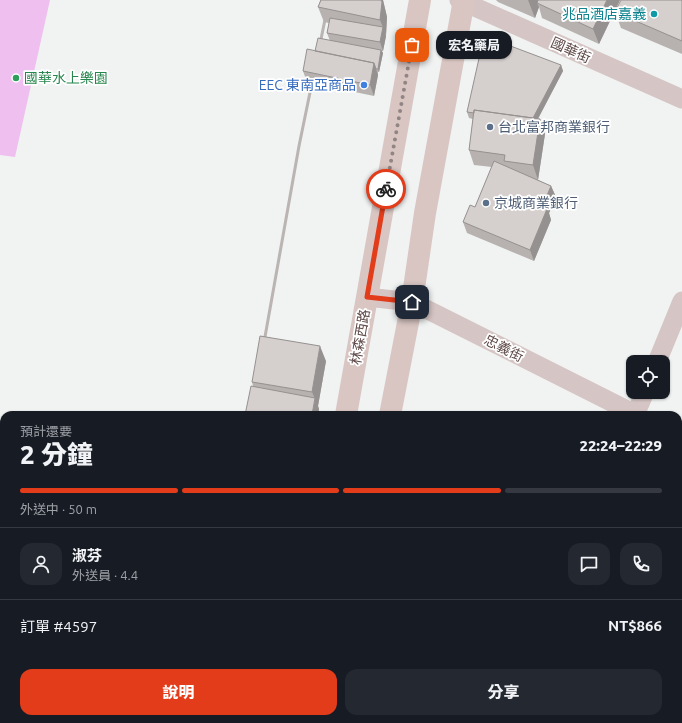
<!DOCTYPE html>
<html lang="zh-TW">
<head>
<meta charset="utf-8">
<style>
	:root { --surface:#171b24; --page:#242831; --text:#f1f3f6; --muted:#9ea1a6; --line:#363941; --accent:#e23c1a }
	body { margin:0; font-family:Ubuntu,"Noto Sans TC",sans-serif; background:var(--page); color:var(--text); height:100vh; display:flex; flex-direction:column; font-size:15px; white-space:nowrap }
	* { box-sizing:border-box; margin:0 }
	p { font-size:13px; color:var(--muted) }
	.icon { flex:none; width:22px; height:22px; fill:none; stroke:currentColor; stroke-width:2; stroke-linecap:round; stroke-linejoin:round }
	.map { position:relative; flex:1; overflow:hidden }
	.sheet { position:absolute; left:0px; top:411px; width:682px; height:312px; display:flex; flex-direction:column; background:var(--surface); border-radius:12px 12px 0 0; box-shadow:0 1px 3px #0004 }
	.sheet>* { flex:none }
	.buttons { position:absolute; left:626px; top:355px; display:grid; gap:8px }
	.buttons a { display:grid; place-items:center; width:44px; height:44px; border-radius:8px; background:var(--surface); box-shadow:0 1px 3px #0004; font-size:20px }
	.pin { position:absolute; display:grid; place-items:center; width:34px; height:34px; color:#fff; margin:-17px; border-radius:8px; box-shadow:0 2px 6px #0006 }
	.courier { position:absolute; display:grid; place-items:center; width:40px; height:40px; margin:-20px; border:3px solid #e23c1a; border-radius:50%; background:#fff; color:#222; box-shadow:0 1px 5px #0007 }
	.bubble { position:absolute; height:28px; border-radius:12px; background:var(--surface); box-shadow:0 1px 3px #0004; font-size:13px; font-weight:800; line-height:28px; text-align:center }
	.headline em { font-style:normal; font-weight:800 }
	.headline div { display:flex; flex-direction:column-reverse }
	.headline { display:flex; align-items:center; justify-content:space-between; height:68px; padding:0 20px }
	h1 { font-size:26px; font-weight:800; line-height:30px }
	.bar { display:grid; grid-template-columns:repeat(4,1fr); gap:6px 4px; align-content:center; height:48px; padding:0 20px }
	.bar i { height:5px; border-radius:3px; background:var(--line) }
	.bar .active { background:var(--accent) }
	.bar p { grid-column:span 4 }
	.line { display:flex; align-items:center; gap:10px; padding:0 20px; border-top:1px solid var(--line) }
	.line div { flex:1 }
	.round { display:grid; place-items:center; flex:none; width:42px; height:42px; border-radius:12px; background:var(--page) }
	.cta { display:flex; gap:8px; margin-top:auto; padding:8px 20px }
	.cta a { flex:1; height:46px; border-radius:12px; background:var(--accent); color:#fff; font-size:16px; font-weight:800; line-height:46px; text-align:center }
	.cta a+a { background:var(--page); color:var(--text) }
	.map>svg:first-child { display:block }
	.green { fill:#efbfef }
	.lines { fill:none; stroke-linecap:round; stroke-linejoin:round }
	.minor { stroke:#d5c5c4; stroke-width:19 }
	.secondary { stroke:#d9c6c3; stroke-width:22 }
	.rail { stroke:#bab4b2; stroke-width:3 }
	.wall { fill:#b7b2b0 }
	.shaded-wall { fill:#959190 }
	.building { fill:#d5cfcd; stroke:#959190 }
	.done { stroke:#918584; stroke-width:4; stroke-dasharray:0 7.2 }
	.route { stroke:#e23c1a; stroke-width:5 }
	.culture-dot { fill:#0f9aa8; stroke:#fff; stroke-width:1.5 }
	.leisure-dot { fill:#2e9e5b; stroke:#fff; stroke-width:1.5 }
	.shop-dot { fill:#3f7fe0; stroke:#fff; stroke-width:1.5 }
	.service-dot { fill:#5c6f8a; stroke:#fff; stroke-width:1.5 }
	.labels { text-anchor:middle; stroke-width:3.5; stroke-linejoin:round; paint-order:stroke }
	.culture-label { font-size:14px; fill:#0d838f; stroke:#fff; text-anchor:end }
	.street-label { font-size:14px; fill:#5e4a48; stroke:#fff }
	.leisure-label { font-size:14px; fill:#27864d; stroke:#fff; text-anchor:start }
	.shop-label { font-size:14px; fill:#366cbe; stroke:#fff; text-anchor:end }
	.service-label { font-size:14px; fill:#4e5e75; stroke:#fff; text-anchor:start }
</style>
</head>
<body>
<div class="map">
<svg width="682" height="723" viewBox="0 0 682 723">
	<rect width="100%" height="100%" fill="#f0f3f2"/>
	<!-- green -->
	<path class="green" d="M0 0H50L15 157 0 155Z"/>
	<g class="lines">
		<!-- minor -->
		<path class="minor" d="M459 0 682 99
			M367 297 412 302 637 415
			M657 362 682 301
			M635 415 645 392
			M678 435 682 437
			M491 723 493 719"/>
		<!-- secondary -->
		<path class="secondary" d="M346 415 420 0
			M390 415 412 302 425 213 464 0
			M406 719 413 723
			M300 723 301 719
			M333 723V719"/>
		<!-- rail -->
		<path class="rail" d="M319 49 329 0
			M263 348 299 146 314 73"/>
	</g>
	<!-- wall -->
	<path class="wall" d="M320 0H383L387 17 386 36 383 51H382L383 53 379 72H378V75L374 96 307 82 303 71 315 51 330 41 327 33 329 23 324 22 318 7 320 1Z
		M496 0H620L599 44 542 18 539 7 535 18 498 2Z
		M682 0V54L621 28 615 12Z
		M561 65 563 71 538 119H540L545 134 538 180 551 186 556 197 549 213 551 220 534 261 467 233 463 222 475 207 492 167 474 165 469 150 473 119 469 118 467 112Z
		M326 361 318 406 319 409 318 415H245L253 386 252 382Z
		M451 719H474L466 723H458Z
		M607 719H631L630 723H615Z"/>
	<!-- shaded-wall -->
	<path class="shaded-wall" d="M381 0H383L387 17 386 35 380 20Z
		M528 0H541L537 3 539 7 535 18Z
		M607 0H620L599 44 593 29Z
		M383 27 386 36 383 51 380 42Z
		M381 50 383 53 379 72 378 69Z
		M374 63 378 75 374 96 370 85Z
		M561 65 563 71 533 128 531 122Z
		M540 119 545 134 538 180 533 165Z
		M551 186 556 197 549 213 551 220 534 261 530 250 542 207Z
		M320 346 326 361 318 406 319 409 318 415H312L315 399 312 392Z
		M116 719H122L121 723H116Z
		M258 719H263L262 723H257Z
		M530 719H542L540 723H528Z
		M548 719H560L559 723H546Z
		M626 719H631L630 723H624Z"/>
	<!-- building -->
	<path class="building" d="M321 0H381L382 2 380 20 318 7Z
		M538 0H607L593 29 537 3Z
		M621 0H682V41L615 12Z
		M330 18 383 27 380 42 327 33Z
		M484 36 561 65 533 118 474 110V113L467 112Z
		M318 38 381 50 378 69H376L374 63 315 51Z
		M307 49 374 63 370 85 303 71Z
		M474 110 540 119 533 165 504 161 505 155 469 150Z
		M494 161 551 186 542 207 547 209 530 250 463 222 470 205 475 207Z
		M260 336 320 346 312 392 252 382Z
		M251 386 315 398 312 415H245Z
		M22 719H116V723H22Z
		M199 719H258L257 723H199Z
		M507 719H530L528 723H509Z
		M534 719H548L546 723H532Z
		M557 719H595L603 723H555Z
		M617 719H626L624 723Z"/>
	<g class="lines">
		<!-- done -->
		<path class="done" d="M386 189 412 45"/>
		<!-- route -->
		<path class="route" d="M386 189 367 297 412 302"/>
	</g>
	<!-- markers -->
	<circle class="culture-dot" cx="654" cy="14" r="4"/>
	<circle class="leisure-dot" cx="16" cy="78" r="4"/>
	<circle class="shop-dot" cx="364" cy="85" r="4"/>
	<g class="service-dot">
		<circle cx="490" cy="127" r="4"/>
		<circle cx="486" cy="203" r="4"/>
	</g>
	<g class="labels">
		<!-- culture labels -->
		<g class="culture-label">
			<text x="646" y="19">兆品酒店嘉義</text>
		</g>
		<!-- street labels -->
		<g class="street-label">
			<text transform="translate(571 50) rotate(24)" y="5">國華街</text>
			<text transform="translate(360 337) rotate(-80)" y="5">林森西路</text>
			<text transform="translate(504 348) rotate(27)" y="5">忠義街</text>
		</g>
		<!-- leisure labels -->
		<g class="leisure-label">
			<text x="24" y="83">國華水上樂園</text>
		</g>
		<!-- shop labels -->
		<g class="shop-label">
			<text x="356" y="90">EEC 東南亞商品</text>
		</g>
		<!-- service labels -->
		<g class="service-label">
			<text x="498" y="132">台北富邦商業銀行</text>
			<text x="494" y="208">京城商業銀行</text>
		</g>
	</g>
</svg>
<div class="buttons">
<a><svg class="icon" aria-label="locate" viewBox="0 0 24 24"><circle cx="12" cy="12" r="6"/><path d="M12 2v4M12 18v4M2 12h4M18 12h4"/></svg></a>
</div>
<div class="pin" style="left:412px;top:45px;background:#ea580c"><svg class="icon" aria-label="bag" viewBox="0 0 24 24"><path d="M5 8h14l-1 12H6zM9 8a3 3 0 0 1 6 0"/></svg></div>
<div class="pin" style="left:412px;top:302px;background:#1f2937"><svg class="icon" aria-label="home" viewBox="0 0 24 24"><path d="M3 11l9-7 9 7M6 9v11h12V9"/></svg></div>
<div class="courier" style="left:386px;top:189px"><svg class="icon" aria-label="bike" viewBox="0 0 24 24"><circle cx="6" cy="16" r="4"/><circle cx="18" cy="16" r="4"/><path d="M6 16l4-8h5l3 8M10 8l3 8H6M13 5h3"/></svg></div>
<div class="bubble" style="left:436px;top:31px;width:76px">宏名藥局</div>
<section class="sheet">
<div class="headline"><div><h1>2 分鐘</h1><p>預計還要</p></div><em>22:24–22:29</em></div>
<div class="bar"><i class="active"></i><i class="active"></i><i class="active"></i><i></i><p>外送中 · 50 m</p></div>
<div class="line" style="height:72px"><a class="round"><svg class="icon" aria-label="person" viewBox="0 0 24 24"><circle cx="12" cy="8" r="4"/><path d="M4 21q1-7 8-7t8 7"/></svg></a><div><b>淑芬</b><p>外送員 · 4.4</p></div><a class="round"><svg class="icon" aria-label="chat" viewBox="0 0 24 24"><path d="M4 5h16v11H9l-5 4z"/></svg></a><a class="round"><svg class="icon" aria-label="phone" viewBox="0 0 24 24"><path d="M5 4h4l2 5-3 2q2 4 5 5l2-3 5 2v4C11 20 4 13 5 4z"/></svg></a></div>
<div class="line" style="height:52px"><div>訂單 #4597</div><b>NT$866</b></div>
<div class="cta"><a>說明</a><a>分享</a></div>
</section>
</div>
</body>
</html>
